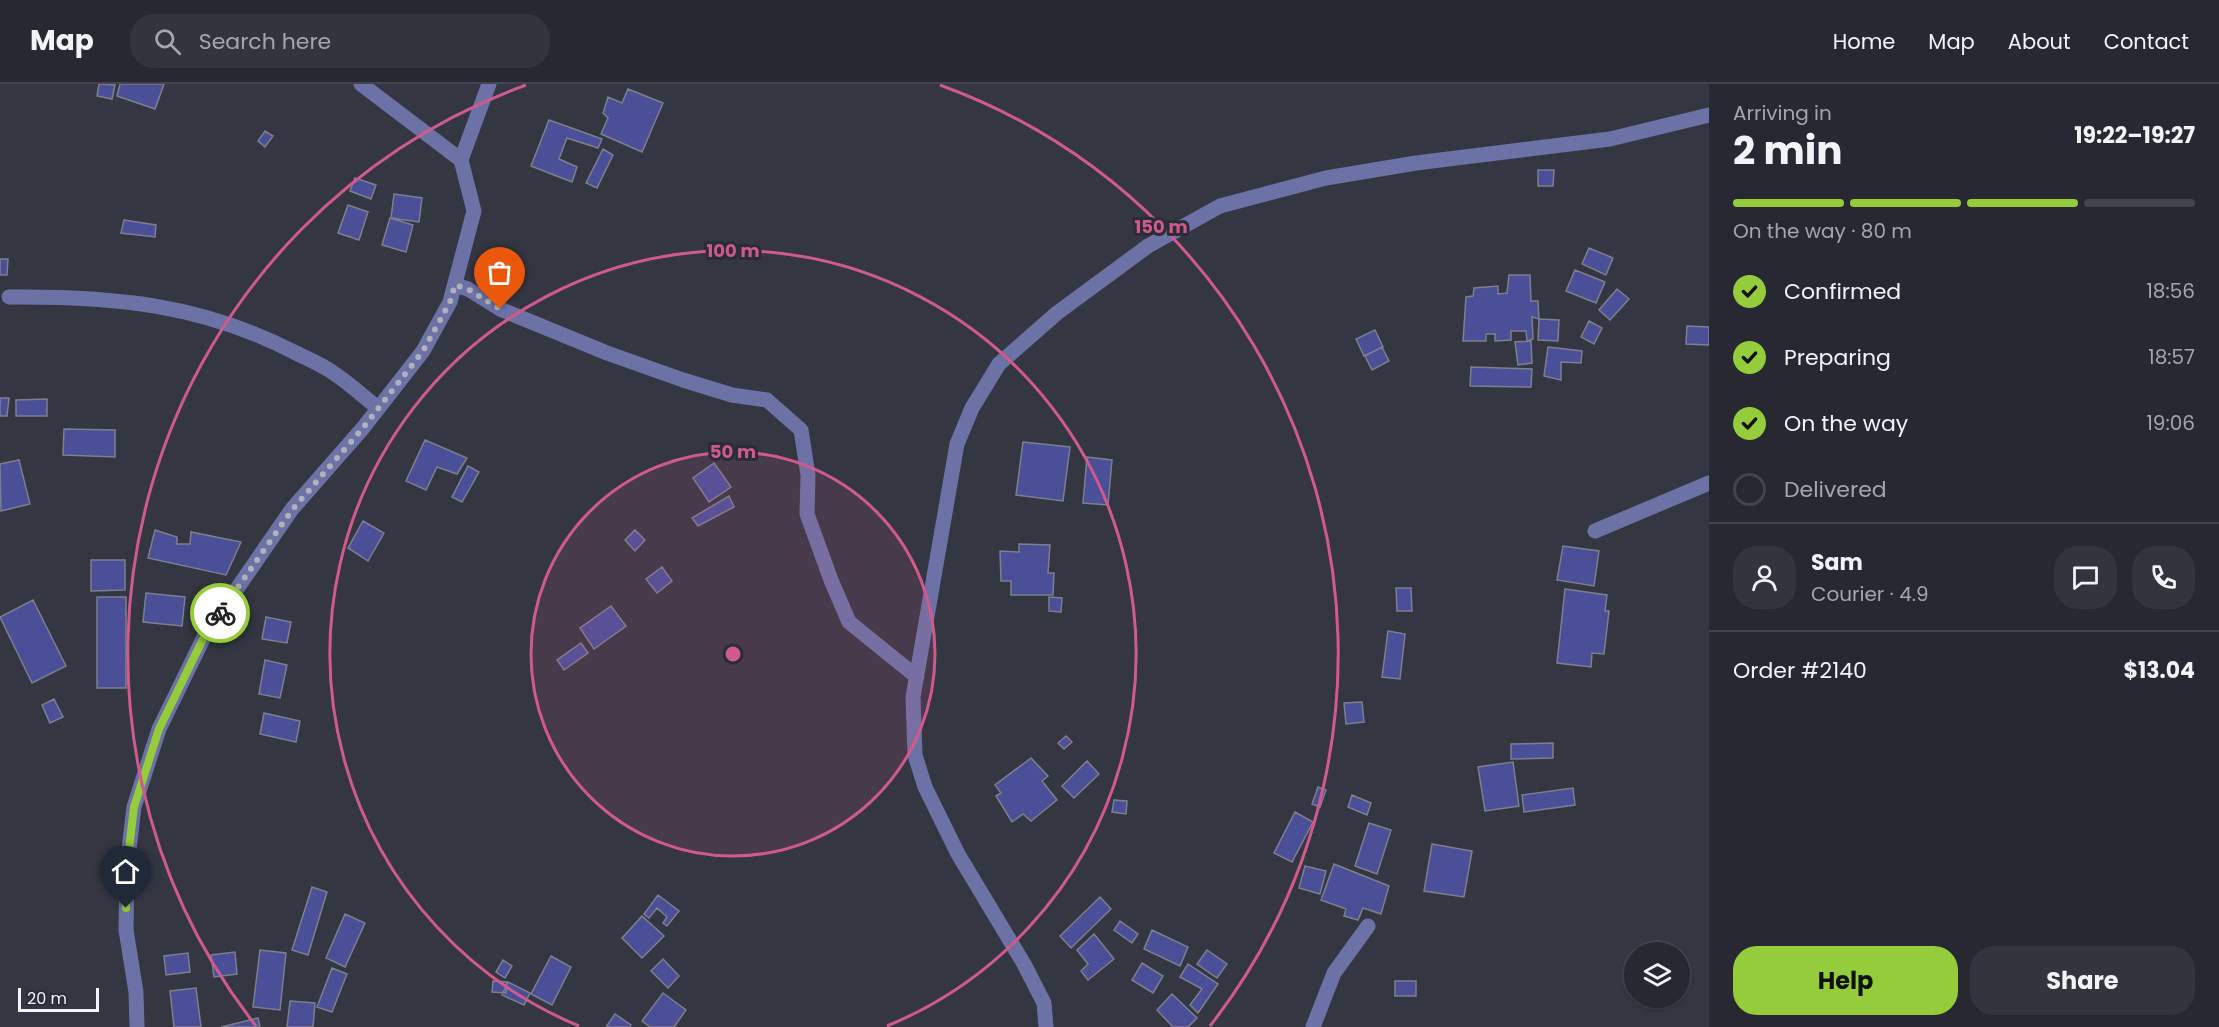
<!DOCTYPE html>
<html lang="en">
<head>
<meta charset="utf-8">
<style>
	:root { --surface:#272832; --page:#33343e; --text:#f1f3f6; --muted:#a4a6ac; --line:#43444d; --accent:#94cc3c }
	body { margin:0; font-family:Poppins,sans-serif; background:var(--page); color:var(--text); height:100vh; display:flex; flex-direction:column; font-size:22px; white-space:nowrap }
	* { box-sizing:border-box; margin:0 }
	p { font-size:20px; color:var(--muted) }
	.icon { flex:none; width:33px; height:33px; fill:none; stroke:currentColor; stroke-width:2; stroke-linecap:round; stroke-linejoin:round }
	.map { position:relative; flex:1; overflow:hidden }
	.sheet { display:flex; flex-direction:column; background:var(--surface); width:510px }
	.sheet>* { flex:none }
	.controls { position:absolute; left:1624px; top:858px; display:grid; gap:12px }
	.controls a { display:grid; place-items:center; width:66px; height:66px; border-radius:50%; background:var(--surface); box-shadow:0 2px 4px #0004,0 0 0 2px var(--line); font-size:30px }
	.scale { position:absolute; left:18px; bottom:15px; width:81px; box-sizing:border-box; padding-left:6px; border:3px solid #f2f3fb; border-top:0; font-size:16px; line-height:21px; white-space:nowrap; color:#f2f3fb; -webkit-text-stroke:4px #2a2c38; paint-order:stroke }
	.pin { position:absolute; display:grid; place-items:center; width:51px; height:51px; color:#fff; margin:-62px -26px; border-radius:50% 50% 50% 0; rotate:-45deg; box-shadow:0 0 6px #0007 }
	.pin .icon { rotate:45deg }
	.courier { position:absolute; display:grid; place-items:center; width:60px; height:60px; margin:-30px; border:4px solid #94cc3c; border-radius:50%; background:#fff; color:#222; box-shadow:0 2px 8px #0007 }
	.headline em { font-style:normal; font-weight:700 }
	.headline div { display:flex; flex-direction:column-reverse }
	.headline { display:flex; align-items:center; justify-content:space-between; height:102px; padding:0 24px }
	h1 { font-size:39px; font-weight:700; line-height:45px }
	.bar { display:grid; grid-template-columns:repeat(4,1fr); gap:9px 6px; align-content:center; height:72px; padding:0 24px }
	.bar i { height:8px; border-radius:4px; background:var(--line) }
	.bar .active { background:var(--accent) }
	.bar p { grid-column:span 4 }
	.line { display:flex; align-items:center; gap:15px; padding:0 24px; border-top:2px solid var(--line) }
	.line div { flex:1 }
	.round { display:grid; place-items:center; flex:none; width:63px; height:63px; border-radius:24px; background:var(--page) }
	ol { padding:0 24px; list-style:none }
	li { display:flex; align-items:center; gap:18px; height:66px }
	li p { margin-inline-start:auto }
	li .icon { padding:6px; border-radius:50%; background:var(--accent); color:#111; stroke-width:4 }
	li:last-child { color:var(--muted) }
	li i { width:33px; height:33px; border:3px solid var(--line); border-radius:50% }
	.action { display:flex; gap:12px; margin-top:auto; padding:12px 24px }
	.action a { flex:1; height:69px; border-radius:24px; background:var(--accent); color:#111; font-size:24px; font-weight:700; line-height:69px; text-align:center }
	.action a+a { background:var(--page); color:var(--text) }
	header { display:flex; align-items:center; gap:36px; box-sizing:border-box; height:84px; padding:0 30px; background:var(--surface); border-bottom:2px solid var(--line) }
	header strong { font-size:28px }
	nav { display:flex; gap:33px; margin-inline-start:auto; font-size:21px }
	.search { width:420px; height:54px; background:var(--page); display:flex; align-items:center; gap:15px; box-sizing:border-box; padding:0 21px; border-radius:24px; color:var(--muted); font-size:22px }
	main { display:flex; flex:1; min-height:0 }
	.map>svg:first-child { display:block }
	.building { fill:#4b4f97; stroke:#7d7f8e; stroke-width:1.5 }
	.lines { fill:none; stroke-linecap:round; stroke-linejoin:round }
	.street { stroke:#6c72a5; stroke-width:15 }
	.done { stroke:#b0b1ba; stroke-width:6; stroke-dasharray:0 10.8 }
	.route { stroke:#94cc3c; stroke-width:8 }
	.ring { fill:none; stroke:#d05a8b; stroke-width:3 }
	.centre { fill:#d05a8b; stroke:#2a2c38; stroke-width:3 }
	.ring-label { font-size:18px; text-anchor:middle; font-weight:bold; fill:#d05a8b; stroke:#2a2c38; stroke-width:6; stroke-linejoin:round; paint-order:stroke }
</style>
</head>
<body>
<header>
<strong>Map</strong>
<div class="search"><svg class="icon" aria-label="search" viewBox="0 0 24 24"><circle cx="10" cy="10" r="6"/><path d="M15 15l6 6"/></svg>Search here</div>
<nav><a>Home</a><a>Map</a><a>About</a><a>Contact</a></nav>
</header>
<main>
<div class="map">
<svg width="1709" height="943" viewBox="0 0 1709 943">
	<rect width="100%" height="100%" fill="#343642"/>
	<!-- building -->
	<path class="building" d="M99 0 115 1 112 15 97 12Z
		M120 0H164L155 25 117 12Z
		M628 5 663 19 642 68 601 50 608 34 603 29 608 13 622 19Z
		M549 36 602 55 598 64 567 54 559 75 577 83 572 98 531 82Z
		M265 47 273 52 265 63 258 57Z
		M603 65 613 71 597 104 586 99Z
		M1538 86H1554L1553 102H1538Z
		M355 94 376 101 371 115 350 107Z
		M394 110 422 114 419 138 391 134Z
		M348 121 368 128 359 156 338 149Z
		M390 134 413 141 406 168 382 161Z
		M124 136 156 141 155 153 121 149Z
		M1589 164 1613 174 1606 191 1582 180Z
		M0 175H8L7 191H0Z
		M1575 186 1605 198 1596 219 1566 207Z
		M1509 191H1530L1531 217H1538L1539 235 1532 233 1533 255 1527 257 1526 247H1511V256L1495 257V250H1486V257H1463L1466 213 1473 212 1474 204 1498 202V210L1507 209Z
		M1617 205 1629 215 1610 236 1599 226Z
		M1539 235 1559 236 1558 257 1538 256Z
		M1589 237 1602 244 1594 260 1581 253Z
		M1687 242 1709 243V261L1686 260Z
		M1375 246 1383 263 1364 272 1356 255Z
		M1531 257 1532 279 1518 281 1515 258Z
		M1382 263 1389 277 1372 286 1365 272Z
		M1548 263 1582 267 1581 279 1561 278V296L1544 292Z
		M1471 283 1532 285 1531 303 1470 302Z
		M0 314H9L7 332H0Z
		M47 315V332H16V316Z
		M64 345 115 346V373L63 371Z
		M425 356 467 374 457 390 437 383 426 406 406 397Z
		M1023 358 1070 363 1063 417 1016 411Z
		M1087 373 1112 376 1108 421 1083 419Z
		M19 376 30 420 1 427 0 380Z
		M714 379 731 403 709 418 693 394Z
		M468 382 479 388 462 418 452 413Z
		M729 412 734 423 698 442 692 434Z
		M363 437 384 449 368 477 348 464Z
		M155 446 177 453V460H190L191 448 241 458 226 491 148 474Z
		M635 446 645 456 635 467 625 456Z
		M1019 460 1050 461 1048 489H1054L1053 511H1011V497H1001L1000 467 1019 468Z
		M1563 462 1599 467 1594 502 1557 496Z
		M91 476H125V506L91 507Z
		M662 483 672 497 657 509 646 495Z
		M1396 504H1411L1412 527H1397Z
		M1565 505 1607 511 1605 527H1609L1604 570 1592 569 1591 583 1557 579Z
		M146 509 185 513 182 542 143 538Z
		M97 513H126V604H97Z
		M1049 513 1062 514 1061 528 1049 527Z
		M33 516 66 582 32 599 0 533Z
		M611 522 626 542 594 565 580 544Z
		M266 533 291 538 287 559 262 555Z
		M1388 547 1405 550 1400 595 1382 593Z
		M581 559 588 569 564 586 557 576Z
		M265 576 287 581 280 614 259 610Z
		M54 615 63 633 50 639 42 621Z
		M1362 618 1364 638 1346 640 1344 619Z
		M264 629 300 637 296 658 260 650Z
		M1066 652 1072 658 1064 665 1058 659Z
		M1553 659V674L1511 675V660Z
		M1031 674 1048 692 1042 697 1057 716 1031 737 1023 730 1012 738 996 712 1001 709 995 701Z
		M1087 677 1099 690 1074 714 1062 702Z
		M1513 678 1519 722 1485 727 1478 683Z
		M1318 703 1326 706 1320 723 1312 720Z
		M1573 704 1575 721 1524 728 1522 711Z
		M1352 711 1371 719 1367 731 1348 723Z
		M1114 716 1127 717 1126 730 1112 728Z
		M1295 728 1313 738 1292 778 1274 769Z
		M1369 739 1391 746 1377 790 1355 782Z
		M1432 760 1472 767 1464 813 1424 807Z
		M1334 780 1389 802 1381 830 1363 824 1358 836 1344 832 1346 825 1321 816Z
		M1305 782 1326 787 1320 810 1299 804Z
		M312 803 327 808 308 871 292 866Z
		M658 811 679 827 667 842 663 839 667 833 657 824 649 834 644 830Z
		M1100 813 1111 825 1071 864 1060 852Z
		M345 830 365 839 345 883 326 874Z
		M642 832 664 852 642 874 622 854Z
		M1120 837 1138 850 1132 859 1114 846Z
		M1152 846 1188 863 1180 882 1144 865Z
		M1094 850 1114 875 1088 896 1081 887 1088 880 1077 866Z
		M260 866 286 869 280 926 253 923Z
		M1207 866 1227 880 1217 894 1197 880Z
		M235 868 237 890 214 893 211 871Z
		M188 869 190 888 166 891 164 872Z
		M551 872 571 883 552 921 531 910Z
		M663 875 679 892 668 904 651 887Z
		M503 876 512 882 505 894 496 888Z
		M1142 879 1163 892 1153 909 1132 896Z
		M1188 880 1218 900 1198 929 1190 921 1202 905 1180 893Z
		M332 884 347 890 332 928 317 923Z
		M493 897 507 898 506 909 492 908Z
		M1395 897H1416V912H1395Z
		M508 898 530 909 524 921 502 911Z
		M196 904 201 943H174L170 907Z
		M663 909 686 926 674 943H650L642 937Z
		M1172 910 1197 934 1188 943H1173L1157 926Z
		M290 917 315 919 313 943H287Z
		M615 930 631 941 630 943H606Z
		M258 934 260 943H221Z"/>
	<g class="lines">
		<!-- street -->
		<path class="street" d="M361 0 461 76
			M455 201 468 205 500 225 607 269 683 296 732 311 767 316 801 346 808 391 807 430 831 496 849 538 917 593
			M9 213C112 212 201 220 294 268 308 275 323 281 335 290 350 300 364 313 378 324
			M1595 447 1709 399
			M137 943 136 908 126 846 127 782 134 723 159 645 205 551 292 425 363 344 423 267 450 218 474 127 461 76 489 0
			M1046 943 1044 919 1024 880 958 770 925 703 915 671 913 613 957 360 972 324 999 280 1057 229 1148 162 1220 122 1326 94 1416 79 1610 55 1709 31
			M1313 943 1334 889 1368 842"/>
	</g>
	<g class="lines">
		<!-- done -->
		<path class="done" d="M220 529 292 426 363 344 423 267 450 218 455 201 468 205 500 225"/>
		<!-- route -->
		<path class="route" d="M126 824 127 782 134 723 159 645 205 551 220 529"/>
	</g>
	<!-- distance rings -->
	<circle cx="733" cy="570" r="202" fill="#d05a8b" fill-opacity=".12"/>
	<g class="ring">
		<circle cx="733" cy="570" r="202"/>
		<path d="M579 942A403 403 0 1 1 887 942"/>
		<path d="M256 942A605 605 0 0 1 526 1M940 1A605 605 0 0 1 1210 942"/>
	</g>
	<circle cx="733" cy="570" r="9" class="centre"/>
	<g class="ring-label">
		<text x="1161" y="149">150 m</text>
		<text x="733" y="173">100 m</text>
		<text x="733" y="374">50 m</text>
	</g>
</svg>
<div class="controls">
<a><svg class="icon" aria-label="layers" viewBox="0 0 24 24"><path d="M12 4l9 5-9 5-9-5zM3 14l9 5 9-5"/></svg></a>
</div>
<div class="scale">20 m</div>
<div class="pin" style="left:500px;top:225px;background:#ea580c"><svg class="icon" aria-label="bag" viewBox="0 0 24 24"><path d="M5 8h14l-1 12H6zM9 8a3 3 0 0 1 6 0"/></svg></div>
<div class="pin" style="left:126px;top:824px;background:#1f2937"><svg class="icon" aria-label="home" viewBox="0 0 24 24"><path d="M3 11l9-7 9 7M6 9v11h12V9"/></svg></div>
<div class="courier" style="left:220px;top:529px"><svg class="icon" aria-label="bike" viewBox="0 0 24 24"><circle cx="6" cy="16" r="4"/><circle cx="18" cy="16" r="4"/><path d="M6 16l4-8h5l3 8M10 8l3 8H6M13 5h3"/></svg></div>
</div>
<section class="sheet">
<div class="headline"><div><h1>2 min</h1><p>Arriving in</p></div><em>19:22–19:27</em></div>
<div class="bar"><i class="active"></i><i class="active"></i><i class="active"></i><i></i><p>On the way · 80 m</p></div>
<ol>
<li><svg class="icon" aria-label="check" viewBox="0 0 24 24"><path d="M5 12l5 5 9-10"/></svg>Confirmed<p>18:56</p></li>
<li><svg class="icon" aria-label="check" viewBox="0 0 24 24"><path d="M5 12l5 5 9-10"/></svg>Preparing<p>18:57</p></li>
<li><svg class="icon" aria-label="check" viewBox="0 0 24 24"><path d="M5 12l5 5 9-10"/></svg>On the way<p>19:06</p></li>
<li><i></i>Delivered</li>
</ol>
<div class="line" style="height:108px"><a class="round"><svg class="icon" aria-label="person" viewBox="0 0 24 24"><circle cx="12" cy="8" r="4"/><path d="M4 21q1-7 8-7t8 7"/></svg></a><div><b>Sam</b><p>Courier · 4.9</p></div><a class="round"><svg class="icon" aria-label="chat" viewBox="0 0 24 24"><path d="M4 5h16v11H9l-5 4z"/></svg></a><a class="round"><svg class="icon" aria-label="phone" viewBox="0 0 24 24"><path d="M5 4h4l2 5-3 2q2 4 5 5l2-3 5 2v4C11 20 4 13 5 4z"/></svg></a></div>
<div class="line" style="height:78px"><div>Order #2140</div><b>$13.04</b></div>
<div class="action"><a>Help</a><a>Share</a></div>
</section>
</main>
</body>
</html>
